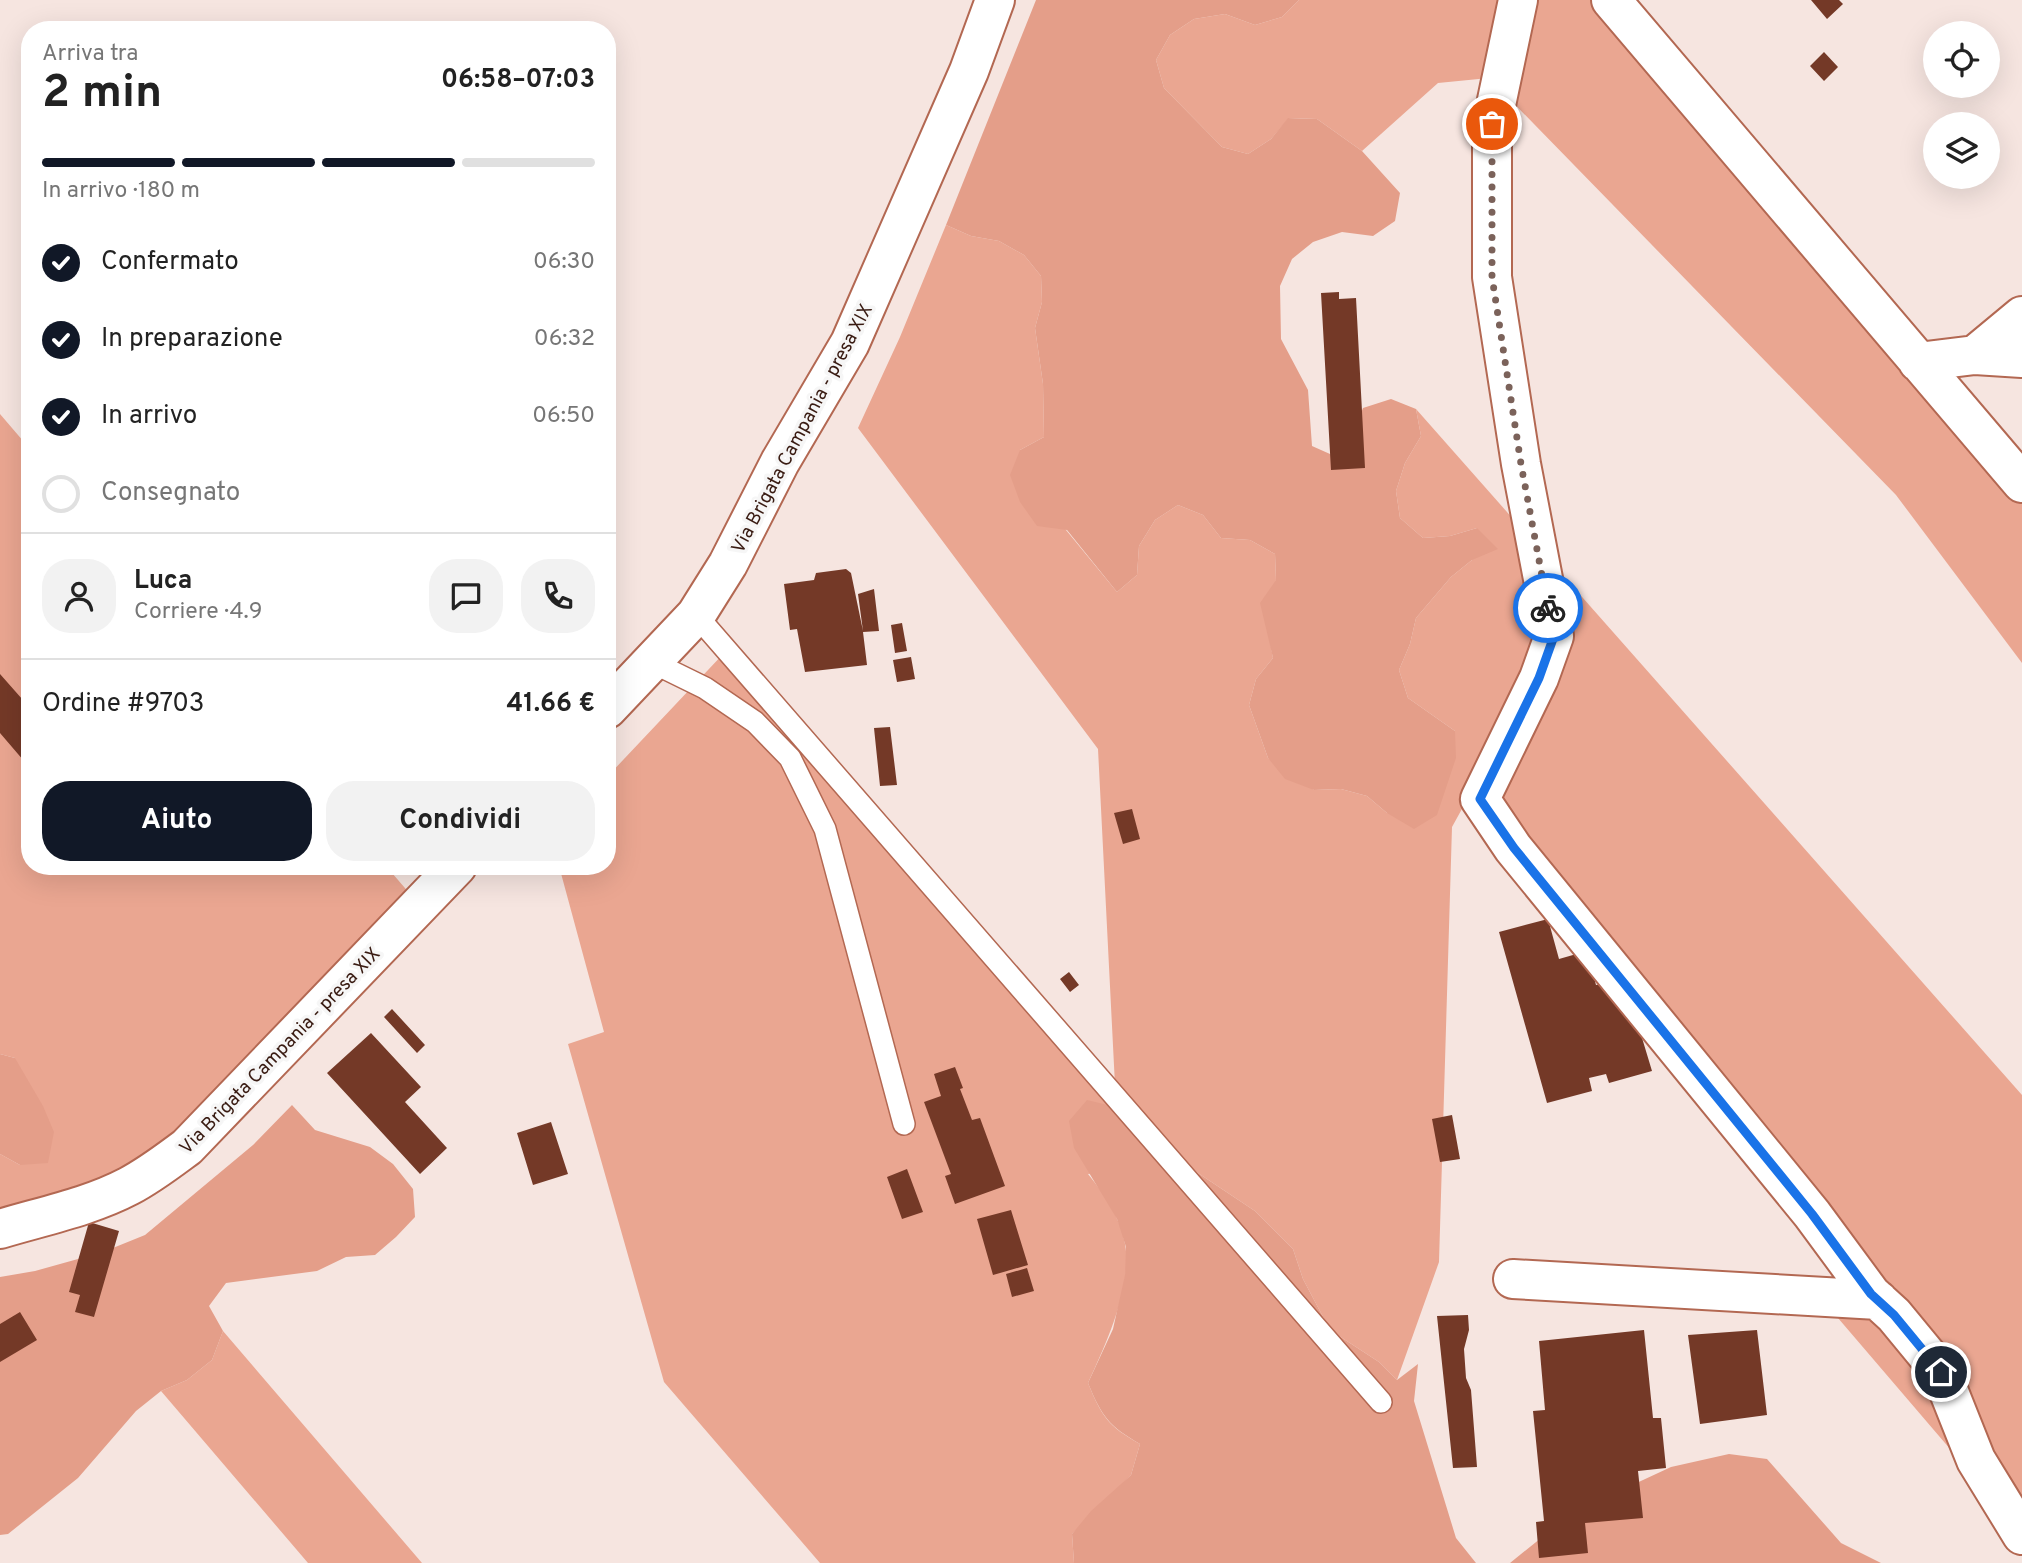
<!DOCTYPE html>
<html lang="it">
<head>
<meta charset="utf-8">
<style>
	:root { --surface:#fff; --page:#f2f2f2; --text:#222; --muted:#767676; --line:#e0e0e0; --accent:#111827 }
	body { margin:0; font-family:Overpass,sans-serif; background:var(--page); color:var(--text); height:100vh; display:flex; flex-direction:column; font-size:26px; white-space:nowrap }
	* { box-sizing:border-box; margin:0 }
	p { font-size:23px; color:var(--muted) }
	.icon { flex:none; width:38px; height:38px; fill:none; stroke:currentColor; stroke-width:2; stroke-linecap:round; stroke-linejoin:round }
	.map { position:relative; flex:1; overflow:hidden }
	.side { position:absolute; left:21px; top:21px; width:595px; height:854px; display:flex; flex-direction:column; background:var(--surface); border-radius:28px; box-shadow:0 7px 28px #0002 }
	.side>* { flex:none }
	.tools { position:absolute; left:1923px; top:21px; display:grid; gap:14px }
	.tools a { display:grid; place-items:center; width:77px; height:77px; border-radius:50%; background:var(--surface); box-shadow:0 7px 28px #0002; font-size:35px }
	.pin { position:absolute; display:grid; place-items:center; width:60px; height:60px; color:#fff; margin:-30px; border:4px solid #fff; border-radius:50%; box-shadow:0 2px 7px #0007 }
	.courier { position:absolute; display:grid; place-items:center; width:70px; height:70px; margin:-35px; border:5px solid #1a73e8; border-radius:50%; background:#fff; color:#222; box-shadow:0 2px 9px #0007 }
	.headline em { font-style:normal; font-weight:700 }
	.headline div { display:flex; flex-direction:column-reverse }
	.headline { display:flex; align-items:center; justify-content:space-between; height:119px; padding:0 21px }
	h1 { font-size:46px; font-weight:700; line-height:52px }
	.bar { display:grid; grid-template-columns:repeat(4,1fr); gap:10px 7px; align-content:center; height:84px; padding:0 21px }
	.bar i { height:9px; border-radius:5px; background:var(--line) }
	.bar .selected { background:var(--accent) }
	.bar p { grid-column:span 4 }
	.line { display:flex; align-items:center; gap:18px; padding:0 21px; border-top:2px solid var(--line) }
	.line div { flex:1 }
	.round { display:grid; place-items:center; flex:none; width:74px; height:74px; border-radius:28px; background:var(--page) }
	ol { padding:0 21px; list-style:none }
	li { display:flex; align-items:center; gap:21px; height:77px }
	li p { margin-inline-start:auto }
	li .icon { padding:7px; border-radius:50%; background:var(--accent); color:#fff; stroke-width:4 }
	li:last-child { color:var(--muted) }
	li i { width:38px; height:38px; border:4px solid var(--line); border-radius:50% }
	.button { display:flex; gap:14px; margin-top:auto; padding:14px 21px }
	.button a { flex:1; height:80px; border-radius:28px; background:var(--accent); color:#fff; font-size:28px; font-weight:700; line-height:80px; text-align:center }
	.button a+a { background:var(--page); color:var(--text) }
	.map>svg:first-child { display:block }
	.green { fill:#eaa691 }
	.forest { fill:#e49e89 }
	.building { fill:#743927 }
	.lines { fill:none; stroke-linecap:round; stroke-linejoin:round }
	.lane-casing { stroke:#b36852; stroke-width:24 }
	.street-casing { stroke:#b36852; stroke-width:42 }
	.lane { stroke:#fff; stroke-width:21 }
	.street { stroke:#fff; stroke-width:38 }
	.done { stroke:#7b625a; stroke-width:7; stroke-dasharray:0 12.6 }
	.route { stroke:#1a73e8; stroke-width:9 }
	.labels { text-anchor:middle; stroke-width:7; stroke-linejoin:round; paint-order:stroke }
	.street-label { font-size:19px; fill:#391b12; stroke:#f6f6f6 }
</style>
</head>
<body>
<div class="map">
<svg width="2022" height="1563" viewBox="0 0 2022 1563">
	<rect width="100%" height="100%" fill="#f6e5e0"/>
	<!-- green -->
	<path class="green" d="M1299 0H1597L2022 468V663L1896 495 1489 78 1438 83 1362 151 1317 119 1289 118 1271 139 1248 154 1222 147 1164 88 1156 60 1170 35 1194 19 1225 14 1255 25 1282 17Z
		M946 225 971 236 999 241 1024 255 1041 276 1042 302 1035 328 1043 384 1044 437 1020 450 1066 530 1117 592 1137 575 1139 546 1155 520 1178 505 1203 515 1221 538 1250 540 1275 554 1276 580 1268 631 1273 658 1256 679 1249 705 1268 758 1314 790 1341 789 1367 796 1387 813 1455 731 1408 698 1399 670 1410 644 1416 618 1451 577 1472 560 1477 528 1450 536 1423 538 1400 518 1396 491 1405 463 1421 436 1416 409 2022 1095V1533L1832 1311 1837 1265 1468 798 1452 827 1439 1262 1397 1380 1379 1362 1330 1330 1303 1279 1293 1249 1255 1211 1180 1161 1088 1174C1105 1195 1120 1217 1125 1244 1133 1286 1105 1346 1088 1383 1102 1417 1108 1426 1140 1444L1131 1475 1072 1534 1074 1563H820L664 1382 568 1044 604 1032 559 866H607V777L725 652 1116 1105 1098 749 858 428 900 337Z
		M0 414 30 449V866H386L417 902 118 1189 0 1221V1154L20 1165 15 1058 0 1054Z
		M223 1331 422 1563H308L161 1391 187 1380 212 1360Z"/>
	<!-- forest -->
	<path class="forest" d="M1036 0H1299L1282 17 1255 25 1225 14 1194 19 1170 35 1156 60 1164 88 1222 147 1248 154 1271 139 1288 118 1317 119 1362 151 1400 193 1395 221 1373 236 1342 232 1313 242 1292 259 1280 286 1281 339 1308 390 1312 446 1339 458 1353 433 1363 408 1391 399 1416 409 1421 436 1405 463 1396 491 1400 518 1423 538 1450 536 1477 528 1498 549 1472 560 1451 577 1416 618 1410 644 1399 670 1408 698 1455 731 1456 758 1437 815 1414 829 1387 813 1367 796 1341 789 1314 790 1285 779 1268 758 1249 705 1256 679 1273 658 1260 603 1276 580 1275 554 1250 540 1221 538 1203 515 1178 505 1155 520 1139 546 1137 575 1117 592 1067 530 1037 526 1020 502 1010 475 1020 450 1044 437 1043 384 1035 328 1042 302 1041 276 1024 255 999 241 971 236 946 225Z
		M0 1054 15 1058 43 1106 54 1132 48 1163 20 1165 0 1154Z
		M1087 1100 1116 1107 1180 1161 1255 1211 1293 1249 1303 1279 1330 1330 1379 1362 1397 1380 1418 1364 1414 1401 1456 1538 1476 1563H1074L1072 1534 1091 1511 1131 1475 1140 1444C1109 1426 1102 1417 1088 1383L1113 1329 1125 1275 1126 1247 1117 1219 1074 1148 1069 1121Z
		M292 1105 315 1130 370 1147 393 1164 413 1189 415 1217 396 1237 375 1255 346 1257 317 1271 226 1283 209 1306 223 1331 212 1360 187 1380 161 1391 136 1411 78 1478 8 1534 0 1535V1277L35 1271 103 1252 145 1235 253 1145Z
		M1729 1454 1767 1459 1841 1543 1881 1563H1510L1572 1513 1671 1467Z"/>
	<!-- building -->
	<path class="building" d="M1811 0H1839L1843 4 1827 19Z
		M1824 52 1838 67 1824 81 1810 66Z
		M1339 292V299L1356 298 1365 468 1331 470 1321 293Z
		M846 569 851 573 863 631 858 594 874 589 879 631 863 632 867 665 805 672 797 629 790 630 784 584 814 580 816 573Z
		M902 623 907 651 895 653 891 625Z
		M911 657 915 679 897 682 893 660Z
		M0 674 30 708V768L0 733Z
		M890 727 897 785 880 786 874 728Z
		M1132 809 1140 839 1123 844 1114 813Z
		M1548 919 1559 959 1587 951 1596 985 1612 982 1636 1018 1652 1071 1609 1083 1606 1074 1589 1078 1592 1091 1547 1103 1499 932Z
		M1069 972 1079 985 1070 992 1060 979Z
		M392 1009 425 1045 417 1053 384 1017Z
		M371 1033 421 1087 405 1102 447 1148 420 1174 327 1073Z
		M955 1067 963 1088 960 1089 972 1120 980 1118 1005 1186 955 1204 945 1176 951 1174 924 1102 941 1096 934 1074Z
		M1452 1115 1460 1159 1440 1162 1432 1119Z
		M551 1122 568 1174 533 1185 517 1133Z
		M907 1169 923 1212 902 1219 887 1177Z
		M1011 1210 1028 1265 993 1275 977 1219Z
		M89 1222 119 1231 94 1317 75 1312 80 1295 69 1292Z
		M1027 1268 1034 1291 1012 1297 1006 1274Z
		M20 1312 37 1340 0 1362V1324Z
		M1468 1315 1469 1330 1464 1349 1466 1378 1471 1390 1477 1467 1453 1468 1437 1316Z
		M1644 1330 1653 1418H1661L1666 1468 1638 1471 1643 1518 1585 1523 1588 1553 1539 1558 1536 1522 1544 1521 1533 1411 1545 1410 1539 1341Z
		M1757 1330 1767 1415 1700 1424 1688 1335Z"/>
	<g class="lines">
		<defs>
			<path id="lane" d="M696 615 1381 1402
				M652 662 705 688 755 722 790 758 825 829 904 1124"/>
			<path id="street" d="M1518 0 1492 124V277L1521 464 1554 636 1539 678 1480 799 1513 848 1812 1214 1871 1294 1894 1315 1941 1372 1976 1460 2022 1535
				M1611 0 2022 483
				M1975 355 2022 358
				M1918 362 1975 355 2022 316
				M607 709 696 615 728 564 780 462 850 343 969 71 995 0
				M0 1229C43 1216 89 1207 129 1186 150 1175 168 1161 187 1147L457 866
				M1513 1279 1878 1300"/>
		</defs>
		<!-- lane casing -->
		<use href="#lane" class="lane-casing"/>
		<!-- street casing -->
		<use href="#street" class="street-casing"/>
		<!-- lane -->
		<use href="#lane" class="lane"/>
		<!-- street -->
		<use href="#street" class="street"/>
	</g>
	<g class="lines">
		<!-- done -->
		<path class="done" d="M1492 124V277L1521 464 1548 608"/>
		<!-- route -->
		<path class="route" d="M1548 608 1554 636 1539 678 1480 799 1514 848 1812 1214 1871 1294 1894 1315 1941 1372"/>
	</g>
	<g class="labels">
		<!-- street labels -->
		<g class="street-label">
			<text transform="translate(801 428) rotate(-62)" y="7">Via Brigata Campania - presa XIX</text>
			<text transform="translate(279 1050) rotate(-46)" y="7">Via Brigata Campania - presa XIX</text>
		</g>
	</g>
</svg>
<div class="tools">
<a><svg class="icon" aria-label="locate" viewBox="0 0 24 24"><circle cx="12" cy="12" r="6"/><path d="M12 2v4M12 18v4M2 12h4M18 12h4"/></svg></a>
<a><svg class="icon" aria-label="layers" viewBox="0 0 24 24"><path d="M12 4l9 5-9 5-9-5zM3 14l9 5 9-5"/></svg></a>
</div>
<div class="pin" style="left:1492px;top:124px;background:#ea580c"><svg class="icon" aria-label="bag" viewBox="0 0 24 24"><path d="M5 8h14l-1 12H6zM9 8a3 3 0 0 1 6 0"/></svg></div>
<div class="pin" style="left:1941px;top:1372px;background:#1f2937"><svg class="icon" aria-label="home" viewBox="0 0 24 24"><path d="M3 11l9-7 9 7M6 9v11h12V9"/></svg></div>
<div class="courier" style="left:1548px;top:608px"><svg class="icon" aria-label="bike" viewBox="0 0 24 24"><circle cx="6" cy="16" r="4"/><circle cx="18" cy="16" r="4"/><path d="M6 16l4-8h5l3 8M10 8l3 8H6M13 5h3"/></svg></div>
<section class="side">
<div class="headline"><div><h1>2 min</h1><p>Arriva tra</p></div><em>06:58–07:03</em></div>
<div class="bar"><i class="selected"></i><i class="selected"></i><i class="selected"></i><i></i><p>In arrivo · 180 m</p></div>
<ol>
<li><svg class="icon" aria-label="check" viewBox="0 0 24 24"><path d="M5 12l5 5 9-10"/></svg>Confermato<p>06:30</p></li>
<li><svg class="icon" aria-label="check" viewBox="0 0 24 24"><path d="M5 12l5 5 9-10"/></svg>In preparazione<p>06:32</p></li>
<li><svg class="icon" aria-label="check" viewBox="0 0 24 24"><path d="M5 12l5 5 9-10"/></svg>In arrivo<p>06:50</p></li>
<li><i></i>Consegnato</li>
</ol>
<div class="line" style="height:126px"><a class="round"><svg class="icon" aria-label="person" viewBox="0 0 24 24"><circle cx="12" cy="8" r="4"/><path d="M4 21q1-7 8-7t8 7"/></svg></a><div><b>Luca</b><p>Corriere · 4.9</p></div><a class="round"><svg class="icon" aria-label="chat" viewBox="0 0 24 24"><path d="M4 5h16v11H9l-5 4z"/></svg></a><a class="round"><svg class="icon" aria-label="phone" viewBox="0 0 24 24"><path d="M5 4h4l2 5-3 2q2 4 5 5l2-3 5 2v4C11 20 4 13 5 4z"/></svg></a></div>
<div class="line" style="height:91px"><div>Ordine #9703</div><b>41.66 €</b></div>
<div class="button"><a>Aiuto</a><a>Condividi</a></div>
</section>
</div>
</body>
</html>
